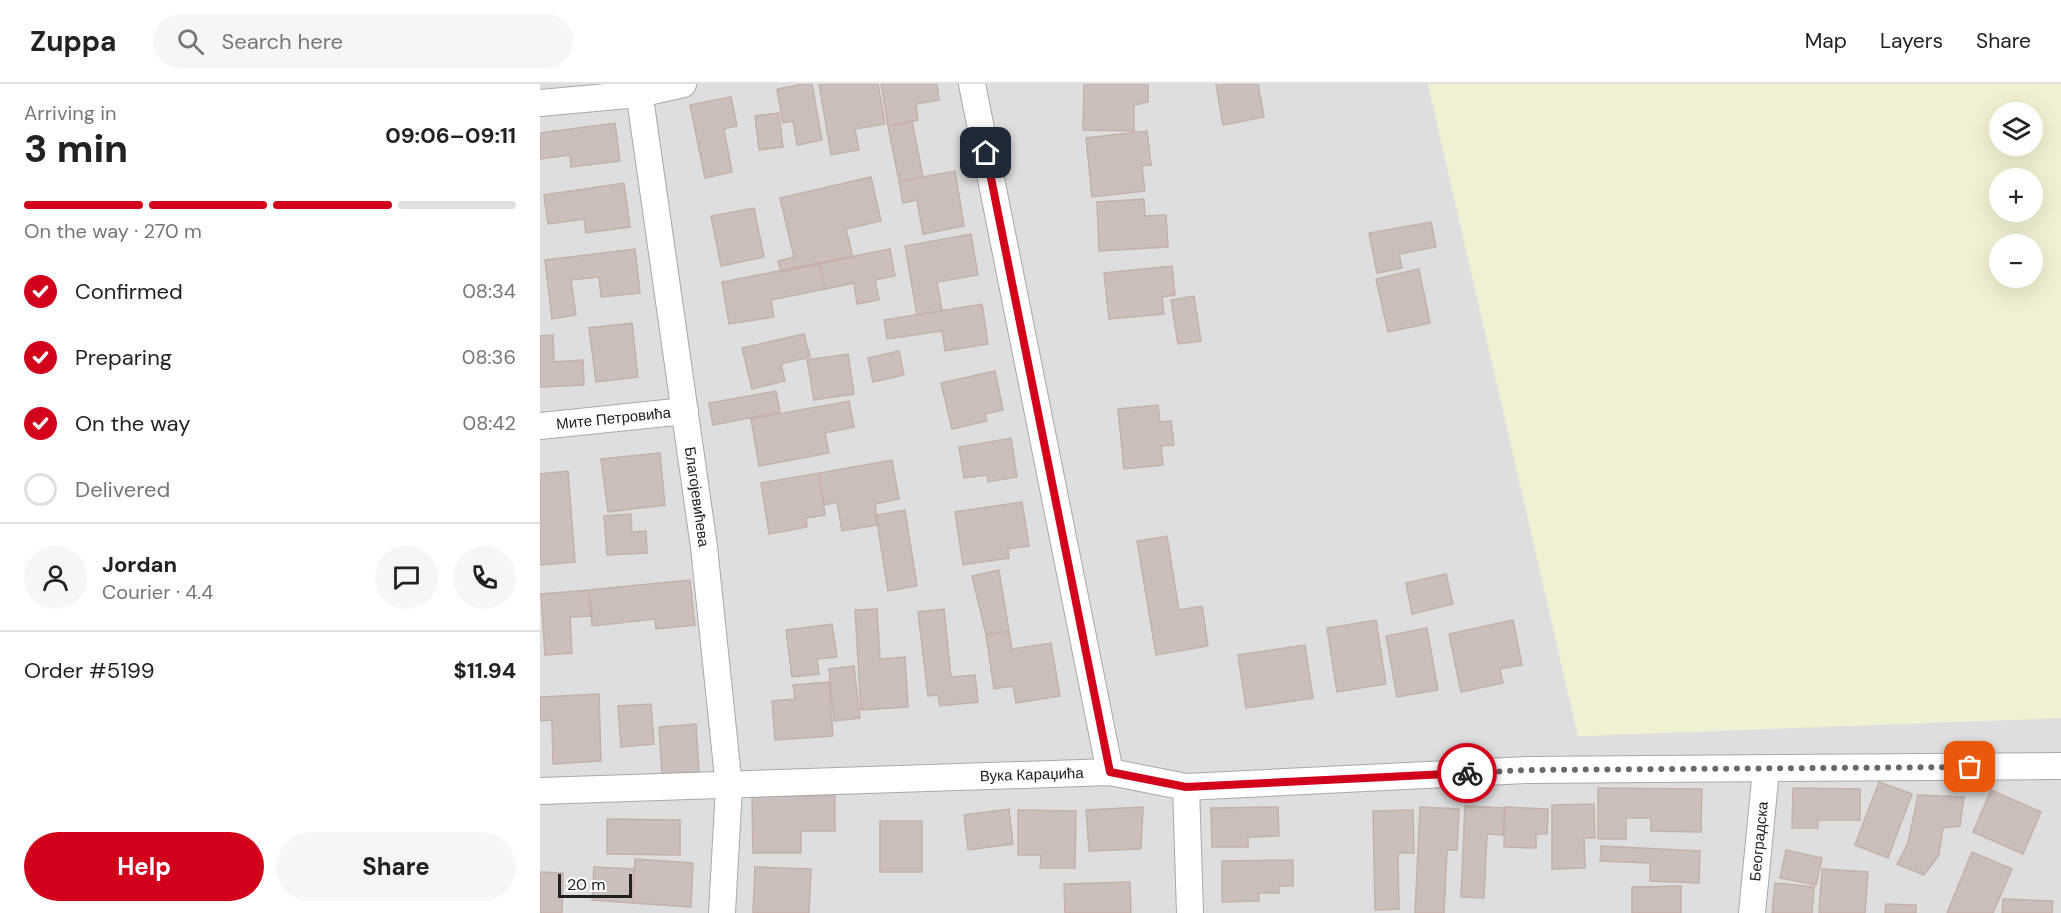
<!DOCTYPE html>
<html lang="en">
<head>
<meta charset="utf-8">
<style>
	:root { --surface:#fff; --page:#f6f6f6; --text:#222; --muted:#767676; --line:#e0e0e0; --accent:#d3001c }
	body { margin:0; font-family:"DM Sans",sans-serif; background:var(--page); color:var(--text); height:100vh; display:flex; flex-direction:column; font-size:22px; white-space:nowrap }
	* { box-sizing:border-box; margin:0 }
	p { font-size:20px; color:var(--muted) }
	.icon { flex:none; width:33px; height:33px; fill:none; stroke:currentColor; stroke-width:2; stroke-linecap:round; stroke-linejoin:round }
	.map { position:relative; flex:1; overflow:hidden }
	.side { display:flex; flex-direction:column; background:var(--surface); width:540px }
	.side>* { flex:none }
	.tools { position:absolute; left:1449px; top:18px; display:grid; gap:12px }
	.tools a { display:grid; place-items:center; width:54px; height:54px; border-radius:50%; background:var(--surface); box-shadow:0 6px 24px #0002; font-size:30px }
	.scale { position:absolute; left:18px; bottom:15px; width:74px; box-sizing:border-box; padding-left:6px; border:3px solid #212121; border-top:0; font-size:16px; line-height:21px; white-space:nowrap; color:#212121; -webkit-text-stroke:4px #fff; paint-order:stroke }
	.pin { position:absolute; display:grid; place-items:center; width:51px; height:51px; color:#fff; margin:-26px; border-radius:12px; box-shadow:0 3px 9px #0006 }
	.courier { position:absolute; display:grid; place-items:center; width:60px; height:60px; margin:-30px; border:4px solid #d3001c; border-radius:50%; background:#fff; color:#222; box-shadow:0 2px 8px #0007 }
	.headline em { font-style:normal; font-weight:700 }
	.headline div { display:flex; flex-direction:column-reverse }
	.headline { display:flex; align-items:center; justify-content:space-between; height:102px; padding:0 24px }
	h1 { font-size:39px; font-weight:700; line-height:45px }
	.bar { display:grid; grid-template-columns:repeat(4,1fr); gap:9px 6px; align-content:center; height:72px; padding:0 24px }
	.bar i { height:8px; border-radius:4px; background:var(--line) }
	.bar .current { background:var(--accent) }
	.bar p { grid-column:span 4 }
	.line { display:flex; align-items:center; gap:15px; padding:0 24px; border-top:2px solid var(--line) }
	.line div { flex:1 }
	.round { display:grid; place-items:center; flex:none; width:63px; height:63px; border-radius:32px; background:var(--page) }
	ol { padding:0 24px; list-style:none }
	li { display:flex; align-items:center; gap:18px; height:66px }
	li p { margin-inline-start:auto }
	li .icon { padding:6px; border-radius:50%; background:var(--accent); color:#fff; stroke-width:4 }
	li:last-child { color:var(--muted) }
	li i { width:33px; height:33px; border:3px solid var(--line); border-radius:50% }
	.primary-button { display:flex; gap:12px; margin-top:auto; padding:12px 24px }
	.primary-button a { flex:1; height:69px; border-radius:36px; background:var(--accent); color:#fff; font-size:24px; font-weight:700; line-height:69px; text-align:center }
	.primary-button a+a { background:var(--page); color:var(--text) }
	header { display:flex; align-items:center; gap:36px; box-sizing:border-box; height:84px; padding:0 30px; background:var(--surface); border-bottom:2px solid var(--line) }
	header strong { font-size:28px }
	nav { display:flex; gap:33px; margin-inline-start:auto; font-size:21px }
	.search { width:420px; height:54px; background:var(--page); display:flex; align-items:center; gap:15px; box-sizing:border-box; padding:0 21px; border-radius:33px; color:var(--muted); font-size:22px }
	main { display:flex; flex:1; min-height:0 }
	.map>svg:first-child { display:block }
	.residential { fill:#dfdede }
	.farmland { fill:#f1f0d2; fill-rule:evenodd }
	.building { fill:#cabfba; stroke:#c5b1a9; stroke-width:1.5 }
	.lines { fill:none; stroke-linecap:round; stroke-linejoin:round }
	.street-casing { stroke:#a8a8a8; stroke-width:28 }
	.street { stroke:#fff; stroke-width:26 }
	.done { stroke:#6a6867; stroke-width:6; stroke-dasharray:0 10.8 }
	.route { stroke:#d3001c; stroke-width:8 }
	.labels { text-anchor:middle; stroke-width:6; stroke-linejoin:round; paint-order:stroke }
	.street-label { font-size:15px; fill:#212121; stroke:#fff }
</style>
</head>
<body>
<header>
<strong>Zuppa</strong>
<div class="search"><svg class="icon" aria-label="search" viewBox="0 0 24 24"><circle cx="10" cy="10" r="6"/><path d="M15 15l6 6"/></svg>Search here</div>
<nav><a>Map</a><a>Layers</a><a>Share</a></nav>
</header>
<main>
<section class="side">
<div class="headline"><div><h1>3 min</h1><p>Arriving in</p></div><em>09:06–09:11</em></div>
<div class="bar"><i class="current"></i><i class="current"></i><i class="current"></i><i></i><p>On the way · 270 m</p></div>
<ol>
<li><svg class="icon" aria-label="check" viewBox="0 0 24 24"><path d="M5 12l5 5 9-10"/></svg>Confirmed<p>08:34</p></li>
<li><svg class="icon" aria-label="check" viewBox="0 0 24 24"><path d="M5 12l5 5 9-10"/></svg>Preparing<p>08:36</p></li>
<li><svg class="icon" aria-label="check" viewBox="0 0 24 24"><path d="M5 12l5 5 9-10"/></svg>On the way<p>08:42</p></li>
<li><i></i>Delivered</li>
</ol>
<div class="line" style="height:108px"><a class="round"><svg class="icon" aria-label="person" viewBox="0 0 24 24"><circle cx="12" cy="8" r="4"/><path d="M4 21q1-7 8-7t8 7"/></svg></a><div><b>Jordan</b><p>Courier · 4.4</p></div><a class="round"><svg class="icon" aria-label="chat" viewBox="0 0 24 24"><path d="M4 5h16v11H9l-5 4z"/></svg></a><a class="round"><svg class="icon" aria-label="phone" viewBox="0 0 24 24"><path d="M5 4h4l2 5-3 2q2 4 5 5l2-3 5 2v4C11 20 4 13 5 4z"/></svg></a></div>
<div class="line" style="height:78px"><div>Order #5199</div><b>$11.94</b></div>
<div class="primary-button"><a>Help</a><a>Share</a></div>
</section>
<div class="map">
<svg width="1521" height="829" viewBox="0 0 1521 829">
	<rect width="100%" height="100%" fill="#f2ede8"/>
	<!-- residential -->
	<path class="residential" d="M0 0H888L1038 652 1521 634V829H0Z"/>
	<!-- farmland -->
	<path class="farmland" d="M888 0H1521V634L1038 652ZM1460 28H1492V62H1460ZM1460 94H1492V128H1460ZM1460 160H1492V194H1460Z"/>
	<!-- building -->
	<path class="building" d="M264 0H272L282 56 257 61 253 37 243 39 237 5Z
		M279 0H338L345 40 315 45 319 66 291 71Z
		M341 0H397L399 16 376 20 378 36 348 42Z
		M544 0H608V18L594 21V47L543 46Z
		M676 0H718L724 33 683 41Z
		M191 13 197 42 184 45 192 88 165 94 150 21Z
		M239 29 243 63 219 66 215 32Z
		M372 37 383 93 359 97 348 42Z
		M75 39 80 77 31 83 30 71 0 75V49Z
		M607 47 611 81 602 82 605 107 552 113 546 54Z
		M415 87 424 142 383 150 377 116 363 119 359 97Z
		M331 93 341 137 306 145 313 173 241 188 238 177 254 173 240 114Z
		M84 99 90 143 46 149 44 135 8 140 4 111Z
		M604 115 605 132 626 131 628 163 559 167 557 118Z
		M214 124 224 173 181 182 171 132Z
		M891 138 896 163 859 170 862 184 837 189 829 149Z
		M431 150 438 191 397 198 402 227 377 231 365 162Z
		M95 165 100 209 61 213 59 193 31 196 36 231 12 235 5 176Z
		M350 165 355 192 335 196 339 216 317 220 314 199 285 205 279 179Z
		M279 179 285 205 231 216 234 233 189 240 182 198Z
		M632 182 635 211 622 213 624 230 569 235 564 189Z
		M879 185 890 239 848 248 836 195Z
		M654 212 661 257 638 260 631 216Z
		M442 220 448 260 405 267 402 247 347 255 344 236Z
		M92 239 98 293 56 298 49 244Z
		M264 250 270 273 241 280 245 297 212 305 202 264Z
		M13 251 14 278 43 276 44 301 0 303V252Z
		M359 267 364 291 333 298 328 274Z
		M308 270 314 310 274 316 267 276Z
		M455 287 463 326 445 330 447 337 412 345 401 299Z
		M236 307 240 328 173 341 169 319Z
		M309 317 314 343 285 349 289 369 219 382 211 335Z
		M618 321 620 338 631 337 634 361 621 362 623 381 584 385 578 325Z
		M471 354 477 393 448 398 447 391 424 394 419 363Z
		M120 369 125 421 68 428 61 375Z
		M352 376 359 415 335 420 338 441 302 447 297 418 284 421 279 389Z
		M28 387 35 478 0 481V390Z
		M279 389 285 431 266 434 267 443 229 450 221 399Z
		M482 418 489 462 468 465 469 474 423 481 415 428Z
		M365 426 377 502 348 507 336 431Z
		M91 430 92 448 106 447 107 469 67 471 64 432Z
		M627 452 639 526 662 522 668 562 616 571 597 457Z
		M459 486 469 547 446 551 432 492Z
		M906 490 913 520 872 530 866 499Z
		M150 496 155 541 116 545 115 535 52 542 49 506Z
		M49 506 52 532 30 533 32 569 5 571 1 510Z
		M337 525 340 575 365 573 368 623 321 626 315 526Z
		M404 525 411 593 435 591 438 618 400 622 398 611 388 612 378 528Z
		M836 536 846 600 797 608 787 544Z
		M973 536 982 581 960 585 963 599 921 608 909 550Z
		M292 540 297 573 277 575 279 590 252 593 246 546Z
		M887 544 898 606 857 613 846 552Z
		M469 547 472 565 511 559 520 612 476 619 473 602 454 605 446 551Z
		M765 561 773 614 706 624 698 571Z
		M314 582 320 634 294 637 289 585Z
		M289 598 293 652 235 656 232 617 255 615 253 601Z
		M59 610 61 677 13 680 12 636 0 637V613Z
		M111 620 114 660 81 663 78 622Z
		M156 640 159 688 122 691 119 643Z
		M1339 698 1372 710 1348 774 1315 761Z
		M1058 704 1162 705 1161 748 1111 747V734H1086V755H1058Z
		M1253 704 1320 705V736H1278V744H1252Z
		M1451 706 1501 728 1483 770 1433 748Z
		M1378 711 1424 713 1420 742 1403 744 1399 771 1384 791 1357 780 1368 759Z
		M212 712H295V747H261V769H213Z
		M1054 720 1055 754H1044L1045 784 1012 785V721Z
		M925 722 964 724 963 751 947 750 944 814 921 813Z
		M603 723 601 765 549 767 546 726Z
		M738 723 739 752 708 753V763H672L671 724Z
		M880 723 919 725 917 766H907L904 829H875Z
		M965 723 1008 725 1007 750H996V764L964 763Z
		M469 725 473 760 428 766 424 731Z
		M478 726 536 727 535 784H500L501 771H478Z
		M873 726 874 769H858L859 825 835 826 833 727Z
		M67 735 140 736V771L67 770Z
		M340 737H382V788H340Z
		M1061 762 1160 767 1159 799 1110 797V779L1060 777Z
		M1246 766 1282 774 1276 801 1240 794Z
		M1432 768 1472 785 1453 829H1407Z
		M95 775 153 779 151 823 92 819Z
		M753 776V802H739V809H719V817L682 818V777Z
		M54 783 94 785 92 819 52 816Z
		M215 783 271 785 269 829H213Z
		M1282 785 1328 788 1325 829H1279Z
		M0 788 23 789 22 829H0Z
		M590 798 591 829H525L524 800Z
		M1235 799 1274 803 1272 829H1232Z
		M1141 802V829H1092V803Z
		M1463 815 1513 817 1512 829H1462Z
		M1346 820 1376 821V829H1345Z"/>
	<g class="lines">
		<defs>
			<g id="street">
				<path id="s1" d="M98 0 164 463 189 703 182 829"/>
				<path d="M432 0 570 688"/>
				<path d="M0 19 99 10 143 0"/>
				<path id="s2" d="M0 342 145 327"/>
				<path d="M646 703 650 829"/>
				<path id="s3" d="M0 707 570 688 646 703 987 686 1521 682"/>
				<path id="s4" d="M1212 829 1226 686"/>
			</g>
		</defs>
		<!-- street casing -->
		<use href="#street" class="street-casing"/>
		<!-- street -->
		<use href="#street" class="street"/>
	</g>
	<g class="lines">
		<!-- done -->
		<path class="done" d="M927 689 987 686 1430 683"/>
		<!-- route -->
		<path class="route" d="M446 69 570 688 646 703 927 689"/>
	</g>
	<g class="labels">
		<!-- street labels -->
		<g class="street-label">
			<text dy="5" stroke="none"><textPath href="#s2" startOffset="74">Мите Петровића</textPath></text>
			<text dy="5" stroke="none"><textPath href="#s1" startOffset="417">Благојевићева</textPath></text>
			<text dy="5" stroke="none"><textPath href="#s3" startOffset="492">Вука Караџића</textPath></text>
			<text dy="5" stroke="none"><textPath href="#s4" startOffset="72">Београдска</textPath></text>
		</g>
	</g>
</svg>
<div class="tools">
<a><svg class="icon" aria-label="layers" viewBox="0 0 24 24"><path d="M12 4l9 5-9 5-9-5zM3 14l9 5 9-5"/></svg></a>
<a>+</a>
<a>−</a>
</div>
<div class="scale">20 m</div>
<div class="pin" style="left:1430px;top:683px;background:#ea580c"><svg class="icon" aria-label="bag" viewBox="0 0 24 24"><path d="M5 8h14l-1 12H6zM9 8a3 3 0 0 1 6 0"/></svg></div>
<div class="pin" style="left:446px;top:69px;background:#1f2937"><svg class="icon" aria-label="home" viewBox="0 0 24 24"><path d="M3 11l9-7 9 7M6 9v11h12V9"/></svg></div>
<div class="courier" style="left:927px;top:689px"><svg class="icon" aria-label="bike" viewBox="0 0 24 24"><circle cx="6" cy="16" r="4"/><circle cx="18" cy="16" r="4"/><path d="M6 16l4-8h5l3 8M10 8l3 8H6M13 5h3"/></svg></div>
</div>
</main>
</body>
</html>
